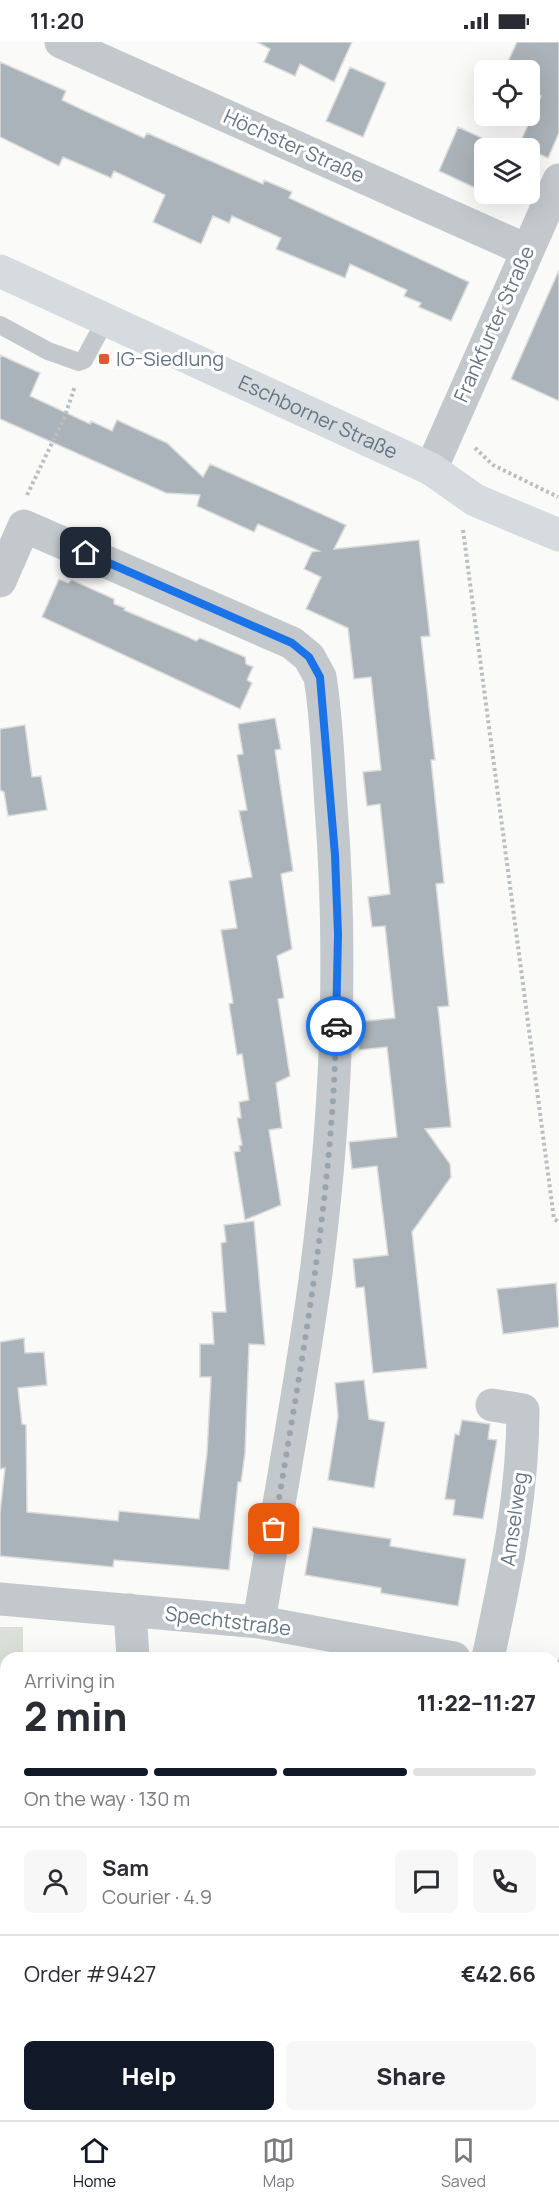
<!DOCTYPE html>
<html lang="en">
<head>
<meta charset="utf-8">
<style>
	:root { --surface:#fff; --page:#f7f7f7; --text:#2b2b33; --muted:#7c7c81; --line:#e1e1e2; --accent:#111827 }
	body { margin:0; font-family:Manrope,sans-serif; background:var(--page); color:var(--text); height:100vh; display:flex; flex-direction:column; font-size:22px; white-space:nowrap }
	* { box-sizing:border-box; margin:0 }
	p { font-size:20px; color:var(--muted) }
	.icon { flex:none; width:33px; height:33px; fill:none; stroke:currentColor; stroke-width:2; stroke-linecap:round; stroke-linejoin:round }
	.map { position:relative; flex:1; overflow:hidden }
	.details { position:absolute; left:0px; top:1610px; width:560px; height:470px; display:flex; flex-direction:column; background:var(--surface); border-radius:18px 18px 0 0; box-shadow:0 6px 24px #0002 }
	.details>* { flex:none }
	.buttons { position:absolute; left:474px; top:18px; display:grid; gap:12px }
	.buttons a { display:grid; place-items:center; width:66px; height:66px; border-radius:9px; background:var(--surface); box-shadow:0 6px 24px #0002; font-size:30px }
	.pin { position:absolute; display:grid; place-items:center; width:51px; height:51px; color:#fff; margin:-26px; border-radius:12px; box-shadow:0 3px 9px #0006 }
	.courier { position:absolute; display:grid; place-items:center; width:60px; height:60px; margin:-30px; border:4px solid #1a73e8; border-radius:50%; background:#fff; color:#222; box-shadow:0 2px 8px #0007 }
	.headline em { font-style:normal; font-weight:800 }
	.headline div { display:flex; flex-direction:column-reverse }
	.headline { display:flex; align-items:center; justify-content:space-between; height:102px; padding:0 24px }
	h1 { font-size:39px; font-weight:800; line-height:45px }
	.bar { display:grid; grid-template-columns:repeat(4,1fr); gap:9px 6px; align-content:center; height:72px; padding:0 24px }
	.bar i { height:8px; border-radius:4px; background:var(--line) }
	.bar .active { background:var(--accent) }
	.bar p { grid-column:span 4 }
	.line { display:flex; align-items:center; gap:15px; padding:0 24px; border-top:2px solid var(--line) }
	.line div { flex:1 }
	.round { display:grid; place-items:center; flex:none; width:63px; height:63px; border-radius:9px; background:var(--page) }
	.cta { display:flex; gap:12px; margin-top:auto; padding:12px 24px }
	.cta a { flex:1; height:69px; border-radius:9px; background:var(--accent); color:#fff; font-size:24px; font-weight:800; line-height:69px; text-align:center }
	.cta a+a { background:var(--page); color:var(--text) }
	.status { display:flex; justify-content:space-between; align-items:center; height:42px; padding:0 30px; background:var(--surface); direction:ltr }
	.status svg { height:16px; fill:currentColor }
	.tabs { display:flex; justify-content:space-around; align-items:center; height:84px; border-top:2px solid var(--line); background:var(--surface); font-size:16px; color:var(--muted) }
	.tabs a { display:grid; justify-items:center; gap:3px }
	.tabs .active { color:var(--accent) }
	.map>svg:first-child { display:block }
	.green { fill:#dadfd7 }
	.building { fill:#aab3b9; stroke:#dcdcda; stroke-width:1.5 }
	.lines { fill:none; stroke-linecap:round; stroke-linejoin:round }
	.path { stroke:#bbbfc2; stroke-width:4; stroke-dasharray:3 3; stroke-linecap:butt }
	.lane { stroke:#c3c8cc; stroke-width:18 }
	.street { stroke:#c3c8cc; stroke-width:33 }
	.secondary { stroke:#d6dbdf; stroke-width:33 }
	.done { stroke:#99a4ac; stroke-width:6; stroke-dasharray:0 10.8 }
	.route { stroke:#1a73e8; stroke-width:8 }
	.poi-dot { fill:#e4572e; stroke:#fff; stroke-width:2 }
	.labels { text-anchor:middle; stroke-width:6; stroke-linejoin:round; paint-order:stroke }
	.street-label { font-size:20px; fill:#657683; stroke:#fff }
	.poi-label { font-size:20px; fill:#657683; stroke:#fff; text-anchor:start }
</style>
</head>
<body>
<div class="status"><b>11:20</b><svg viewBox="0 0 49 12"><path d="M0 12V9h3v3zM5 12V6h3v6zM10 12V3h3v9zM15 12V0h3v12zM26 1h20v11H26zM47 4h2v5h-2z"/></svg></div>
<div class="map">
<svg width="559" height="2078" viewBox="0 0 559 2078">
	<rect width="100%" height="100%" fill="#fafaf8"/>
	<!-- green -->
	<path class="green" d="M0 1585H23V1615L6 1616V1749H0Z"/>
	<!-- building -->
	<path class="building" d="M257 0H352L334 40 300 22 295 34 264 20 270 7Z
		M517 0H559V91L548 116 519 103 541 54 530 49V28H504Z
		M0 20 66 49 62 58 83 68 144 96 147 91 263 142 264 138 292 150 289 156 469 240 451 279 419 265 421 261 404 254 407 248 350 222 345 236 276 207 281 196 232 174 229 181 213 174 201 202 153 180 165 153 114 129 111 136 63 115 59 124 0 95Z
		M350 25 386 41 363 95 326 79Z
		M458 85 484 97V150L439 129Z
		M559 228V359L511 337Z
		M0 313 40 331 30 354 90 382 91 379 112 389 117 378 167 401 203 435 210 422 346 483 334 507 419 498 430 594 421 595 435 718H431L444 841 436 842 449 964 438 965 451 1085 425 1087 450 1122 451 1135 412 1190 427 1326 373 1331 364 1245 356 1246 353 1217 388 1213 377 1124 352 1127 349 1100 397 1095 387 1005 359 1008 356 980 395 976 385 884 372 885 368 855 390 852 380 762 367 764 363 730 381 728 371 635 354 637 348 586 306 567 321 535 304 527 312 510 319 509 258 482 254 490 197 464 200 453 166 451 0 377Z
		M59 537 68 541 72 538 114 557V562L125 566 124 568 188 595 196 599 200 596 245 615 246 622 253 625 247 638 252 641 240 667 42 575Z
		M275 676 281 707 275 708 293 829 281 832 292 907 277 914 284 956 278 957 290 1034 276 1041 282 1086 269 1088 281 1163 245 1178 234 1110 240 1109 239 1104 242 1103 237 1076H241L239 1060 249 1058 242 1012 237 1013 229 962 233 961 221 888 237 886 229 839 252 835 239 769 247 768 237 713 243 712 238 682Z
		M25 683 32 735 41 734 47 768 8 774 4 750 0 748V687Z
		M254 1179 265 1303 249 1302 245 1411 241 1440H238L229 1528 114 1518 113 1525 0 1514V1471L5 1426 0 1427V1300L24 1296 25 1311 44 1310 47 1343 18 1346 22 1382 26 1383 27 1470 118 1479 119 1469 199 1477 207 1411 211 1335H200V1302H214L212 1270H226L221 1201 226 1200 224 1183Z
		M556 1241 559 1285 503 1292 497 1247Z
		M364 1338 369 1377 385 1380 374 1446 328 1438 338 1374 335 1341Z
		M462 1378 490 1382 488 1397 497 1398 483 1477 453 1473 455 1458 445 1457 455 1392 459 1393Z
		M313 1485 391 1497 390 1504 466 1517 458 1564 381 1551V1546L305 1533Z"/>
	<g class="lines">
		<!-- path -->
		<path class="path" d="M475 406 493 423 558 455
			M27 453 65 374 75 344
			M463 488 554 1177 559 1180"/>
		<!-- lane -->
		<path class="lane" d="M0 283 48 309 79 320 84 318 106 277"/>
		<!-- street -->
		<path class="street" d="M61 0 526 208
			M431 427 559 138
			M0 539 24 484 292 601 309 615 320 635C327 678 328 721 331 764 343 919 336 1077 316 1231 300 1348 278 1464 259 1580
			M0 1557 259 1580 454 1616
			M130 1568 133 1616
			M488 1616C506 1533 523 1452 523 1368L492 1363
			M554 1634 559 1635
			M210 2073 211 2078
			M506 2073 508 2078"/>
		<!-- secondary -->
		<path class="secondary" id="s1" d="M0 229 431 427 475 458 559 493"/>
	</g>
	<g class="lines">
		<!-- done -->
		<path class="done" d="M274 1487C301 1321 333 1154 336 984"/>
		<!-- route -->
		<path class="route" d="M86 511 292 601 309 615 320 635 335 813 338 892 336 984"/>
	</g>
	<!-- markers -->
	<rect class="poi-dot" x="98" y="311" width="12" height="12" rx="3"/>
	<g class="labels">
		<!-- street labels -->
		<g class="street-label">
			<text transform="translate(294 104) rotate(24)" y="7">Höchster Straße</text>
			<text transform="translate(494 282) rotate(-66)" y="7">Frankfurter Straße</text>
			<text dy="7" stroke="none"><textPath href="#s1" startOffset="350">Eschborner Straße</textPath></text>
			<text transform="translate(514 1477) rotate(-82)" y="7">Amselweg</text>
			<text transform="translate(228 1579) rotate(7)" y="7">Spechtstraße</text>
		</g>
		<!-- poi labels -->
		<g class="poi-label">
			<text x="116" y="324">IG-Siedlung</text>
		</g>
	</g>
</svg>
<div class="buttons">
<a><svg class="icon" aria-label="locate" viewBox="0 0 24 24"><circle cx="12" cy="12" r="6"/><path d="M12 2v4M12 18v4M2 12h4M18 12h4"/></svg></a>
<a><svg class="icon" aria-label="layers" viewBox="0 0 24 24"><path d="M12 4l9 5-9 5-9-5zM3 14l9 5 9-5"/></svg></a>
</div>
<div class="pin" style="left:274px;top:1487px;background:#ea580c"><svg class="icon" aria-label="bag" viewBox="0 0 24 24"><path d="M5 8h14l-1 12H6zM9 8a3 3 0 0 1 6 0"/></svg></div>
<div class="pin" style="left:86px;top:511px;background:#1f2937"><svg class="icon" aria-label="home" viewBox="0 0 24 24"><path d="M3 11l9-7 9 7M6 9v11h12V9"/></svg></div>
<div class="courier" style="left:336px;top:984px"><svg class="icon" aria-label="car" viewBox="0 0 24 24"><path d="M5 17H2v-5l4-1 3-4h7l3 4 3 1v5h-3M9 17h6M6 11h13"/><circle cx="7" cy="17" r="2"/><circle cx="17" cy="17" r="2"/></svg></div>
<section class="details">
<div class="headline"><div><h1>2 min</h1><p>Arriving in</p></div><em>11:22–11:27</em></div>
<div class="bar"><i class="active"></i><i class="active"></i><i class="active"></i><i></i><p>On the way · 130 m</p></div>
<div class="line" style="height:108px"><a class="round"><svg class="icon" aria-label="person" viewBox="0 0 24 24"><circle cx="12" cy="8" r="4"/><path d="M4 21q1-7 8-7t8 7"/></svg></a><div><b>Sam</b><p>Courier · 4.9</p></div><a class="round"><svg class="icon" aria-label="chat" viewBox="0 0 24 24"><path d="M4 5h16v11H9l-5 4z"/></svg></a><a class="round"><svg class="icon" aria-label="phone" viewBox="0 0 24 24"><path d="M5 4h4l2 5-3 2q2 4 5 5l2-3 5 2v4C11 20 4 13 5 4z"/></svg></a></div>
<div class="line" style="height:78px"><div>Order #9427</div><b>€42.66</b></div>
<div class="cta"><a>Help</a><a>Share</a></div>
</section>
</div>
<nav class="tabs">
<a class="active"><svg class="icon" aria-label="home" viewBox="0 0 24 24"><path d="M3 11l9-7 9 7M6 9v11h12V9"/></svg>Home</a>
<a><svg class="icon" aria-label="map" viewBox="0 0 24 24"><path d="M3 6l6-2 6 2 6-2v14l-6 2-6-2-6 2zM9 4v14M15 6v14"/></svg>Map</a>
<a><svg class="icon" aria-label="saved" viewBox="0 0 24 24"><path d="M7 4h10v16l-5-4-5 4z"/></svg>Saved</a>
</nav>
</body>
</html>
